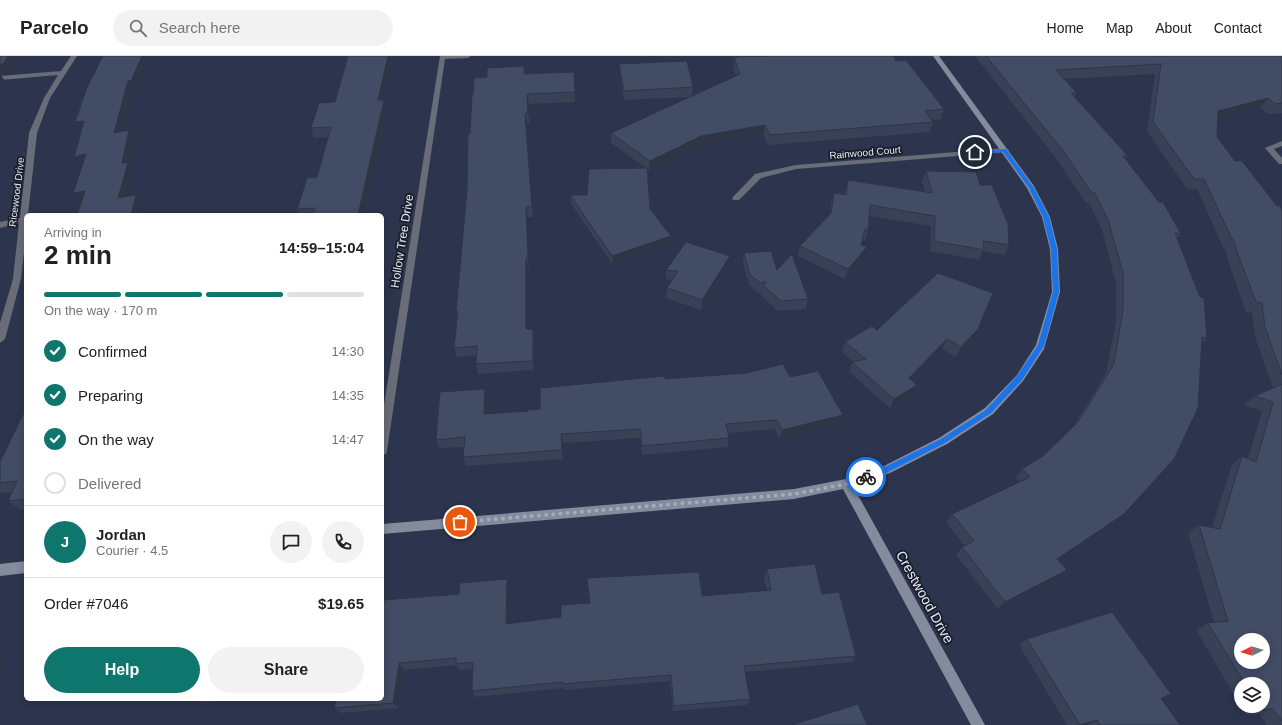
<!DOCTYPE html>
<html lang="en">
<head>
<meta charset="utf-8">
<style>
	:root { --surface:#fff; --page:#f2f2f2; --text:#222; --muted:#767676; --line:#e0e0e0; --accent:#0f766e }
	body { margin:0; font-family:Helvetica,sans-serif; background:var(--page); color:var(--text); height:100vh; display:flex; flex-direction:column; font-size:15px; white-space:nowrap }
	* { box-sizing:border-box; margin:0 }
	p { font-size:13px; color:var(--muted) }
	.icon { flex:none; width:22px; height:22px; fill:none; stroke:currentColor; stroke-width:2; stroke-linecap:round; stroke-linejoin:round }
	.map { position:relative; flex:1; overflow:hidden }
	.panel { position:absolute; left:24px; top:157px; width:360px; height:488px; display:flex; flex-direction:column; background:var(--surface); border-radius:6px; box-shadow:0 2px 10px #0003 }
	.panel>* { flex:none }
	.needle { width:26px; rotate:265deg }
	.buttons { position:absolute; left:1234px; top:577px; display:grid; gap:8px }
	.buttons a { display:grid; place-items:center; width:36px; height:36px; border-radius:50%; background:var(--surface); box-shadow:0 2px 10px #0003; font-size:20px }
	.pin { position:absolute; display:grid; place-items:center; width:34px; height:34px; color:#fff; margin:-17px; border:2px solid #fff; border-radius:50%; box-shadow:0 1px 4px #0007 }
	.courier { position:absolute; display:grid; place-items:center; width:40px; height:40px; margin:-20px; border:3px solid #1a73e8; border-radius:50%; background:#fff; color:#222; box-shadow:0 1px 5px #0007 }
	.head em { font-style:normal; font-weight:600 }
	.head div { display:flex; flex-direction:column-reverse }
	.head { display:flex; align-items:center; justify-content:space-between; height:68px; padding:0 20px }
	h1 { font-size:26px; font-weight:600; line-height:30px }
	.bar { display:grid; grid-template-columns:repeat(4,1fr); gap:6px 4px; align-content:center; height:48px; padding:0 20px }
	.bar i { height:5px; border-radius:3px; background:var(--line) }
	.bar .active { background:var(--accent) }
	.bar p { grid-column:span 4 }
	.line { display:flex; align-items:center; gap:10px; padding:0 20px; border-top:1px solid var(--line) }
	.line div { flex:1 }
	.round { display:grid; place-items:center; flex:none; width:42px; height:42px; border-radius:21px; background:var(--page) }
	ol { padding:0 20px; list-style:none }
	li { display:flex; align-items:center; gap:12px; height:44px }
	li p { margin-inline-start:auto }
	li .icon { padding:4px; border-radius:50%; background:var(--accent); color:#fff; stroke-width:4 }
	li:last-child { color:var(--muted) }
	li i { width:22px; height:22px; border:2px solid var(--line); border-radius:50% }
	.primary-button { display:flex; gap:8px; margin-top:auto; padding:8px 20px }
	.primary-button a { flex:1; height:46px; border-radius:24px; background:var(--accent); color:#fff; font-size:16px; font-weight:600; line-height:46px; text-align:center }
	.primary-button a+a { background:var(--page); color:var(--text) }
	header { display:flex; align-items:center; gap:24px; box-sizing:border-box; height:56px; padding:0 20px; background:var(--surface); border-bottom:1px solid var(--line) }
	header strong { font-size:19px }
	nav { display:flex; gap:22px; margin-inline-start:auto; font-size:14px }
	.search { width:280px; height:36px; background:var(--page); display:flex; align-items:center; gap:10px; box-sizing:border-box; padding:0 14px; border-radius:22px; color:var(--muted); font-size:15px }
	.map>svg:first-child { display:block }
	.lines { fill:none; stroke-linecap:round; stroke-linejoin:round }
	.street { fill:#686d78; fill-rule:evenodd }
	.secondary { fill:#838b9d; fill-rule:evenodd }
	.wall { fill:#394156; fill-rule:evenodd }
	.shaded-wall { fill:#2e3546 }
	.building { fill:#424c64; stroke:#2e3546; fill-rule:evenodd }
	.route { fill:#1a73e8 }
	.done { stroke:#a4abbd; stroke-width:4; stroke-dasharray:0 7.2 }
	.labels { text-anchor:middle; stroke-width:3.5; stroke-linejoin:round; paint-order:stroke }
	.far-street-label { font-size:10px; fill:#e5ebfa; stroke:#191d28 }
	.street-label { font-size:12px; fill:#e5ebfa; stroke:#191d28 }
	.near-street-label { font-size:14px; fill:#e5ebfa; stroke:#191d28 }
</style>
</head>
<body>
<header>
<strong>Parcelo</strong>
<div class="search"><svg class="icon" aria-label="search" viewBox="0 0 24 24"><circle cx="10" cy="10" r="6"/><path d="M15 15l6 6"/></svg>Search here</div>
<nav><a>Home</a><a>Map</a><a>About</a><a>Contact</a></nav>
</header>
<div class="map">
<svg width="1282" height="669" viewBox="0 0 1282 669">
	<rect width="100%" height="100%" fill="#2c354d"/>
	<g class="lines">
		<!-- street -->
		<path class="street" d="M71 0H77L50 42 37 77 28 159H26V179L21 223 5 283 0 287V267L13 223 19 167 0 172V166L20 162 29 77 44 42 58 19 0 24V20L61 15Z
			M440 0H471L468 2 445 3 387 395 386 398 382 399V361Z
			M1282 85V90L1274 93 1282 102V108H1279L1265 92Z
			M1005 92 1009 94 1008 96 796 113 761 122 739 144H733L732 142 755 118 796 109Z"/>
		<!-- secondary -->
		<path class="secondary" d="M933 0H939L1034 130 1050 161 1058 193 1060 236 1044 293 1023 325 993 358 947 388 890 417 853 430 985 669H971L843 433 794 443 382 478V468L794 433 846 423 882 411 939 382 985 352 1017 319 1036 289 1052 236 1050 193 1042 161 1027 132Z
			M26 505V517L0 520V508Z"/>
	</g>
	<!-- wall -->
	<path class="wall" d="M348 0H394L392 1 383 44 386 53 380 89 364 159H300L297 153 317 121 328 81 314 82 311 72 335 46Z
		M975 0H1282V57L1268 58 1261 51 1218 63 1217 81 1235 105 1277 150 1282 155V669H1267L1259 658 1246 659 1196 574 1208 567 1214 566 1188 477 1199 469 1212 471 1232 409 1242 400 1248 403 1262 355 1244 349 1255 340 1273 332 1255 281 1252 257 1246 256 1227 201V197L1223 191 1197 133H1187L1147 75 1155 18 1064 23 1077 37 1074 41 1128 100 1126 103 1181 178 1177 183 1207 282 1202 287 1115 466 1058 504 1067 514 1058 522 998 553 956 499 962 491 965 490 946 466 952 458 1020 426 1015 422 1022 413 1043 400 1073 371 1106 317 1116 264V227L1102 174 1089 147H1086L1059 106ZM1241 628H1263V650H1241Z
		M734 1 896 5 944 53 941 63 932 64 933 66 930 76 768 89 764 79 700 90 649 115 647 114 650 153 671 190 613 209 571 148 570 139H587L646 112 611 87V77L691 41 624 44 620 18 619 8 693 31 692 40 736 20 733 11Z
		M524 10 525 18 574 16 575 46 529 48 530 67H527L533 161H528L529 212H528V273H533L535 282 534 314 478 318 476 308V300L457 301 454 292 457 261 456 255 467 134 470 78 473 39 487 21Z
		M926 115 980 129 1009 189 1004 199 983 195 979 204 930 195 931 170 869 160 868 174 865 184 862 183 861 189 864 201 845 223 798 200 800 190 830 159 831 147 834 137 844 139 848 124 925 135 922 125Z
		M744 197 777 214 808 243 806 253 778 255 761 239 762 236 758 237 749 228 743 207Z
		M729 210 701 254 666 242 667 232 672 224 666 223V214Z
		M877 274 973 282 956 301 942 293 911 324 912 338 890 352 849 316 852 306H854L842 296 845 286Z
		M790 321 843 359 839 368 780 383 775 373 728 377 729 382 728 391 642 399 640 382 563 387V403L466 410 463 401 464 391 439 392 436 384 485 333 488 342 487 358 528 355 665 323Z
		M26 352V453L20 454 8 445 13 436 1 437 0 436V406Z
		M767 513 822 538 856 600 852 606 745 616 750 643 747 649 673 655 670 625 564 634 563 632 475 641 472 635V613L460 614 456 609 404 614 399 652 341 657 334 652 382 643V560L459 538 510 530 509 567 561 561 702 540 767 535 764 521Z
		M1027 583 1171 638 1161 643 1180 669H1067L1019 589Z
		M198 643H234L204 647Z"/>
	<!-- shaded-wall -->
	<path class="shaded-wall" d="M8 0H20L10 18 1 19 5 25 0 34V8Z
		M142 0H150L151 1 137 35H134L121 87 114 77 128 25Z
		M388 0H394L392 1 381 54 378 44Z
		M527 38 529 48 530 67 528 57Z
		M1268 42 1261 51 1211 65 1218 55Z
		M384 44 386 53 380 89 364 159H358Z
		M525 58 527 67 533 161 532 151Z
		M84 65 82 76 75 66Z
		M765 69 764 79 700 90 649 115 650 105 701 80Z
		M129 74 135 84 130 110 134 116 125 152 118 142 122 107Z
		M86 98 93 108 81 110 74 101Z
		M85 135 81 147 73 137Z
		M136 139 143 149 140 159H131Z
		M526 151 528 161 529 212 528 202Z
		M671 180V190L613 209 612 200Z
		M867 191 864 201 845 223 848 213Z
		M730 200 729 210 701 254 702 244Z
		M526 202 528 212V283L526 273Z
		M533 273 535 282 534 314 533 305Z
		M978 273 973 282 956 301 961 291Z
		M947 283 942 293 904 332 909 322Z
		M917 329 912 338 890 352 894 343Z
		M485 333 488 342 486 368 484 358Z
		M843 359 839 368 780 383 782 374Z
		M561 378 563 387V403L562 394Z
		M1124 458 1115 466 1049 511 1057 503Z
		M1067 514 1058 522 998 553 1005 546Z
		M507 523 510 530 509 575 506 568Z
		M0 596 7 599 0 619Z
		M399 607 404 614 399 652 393 647Z
		M1097 664 1086 669H1081Z"/>
	<!-- building -->
	<path class="building" d="M0 0H8L3 8H0Z
		M103 0H142L131 25H128L114 77 129 74 122 107H128L118 142 136 139 131 159H77L85 135 73 137 86 98 74 101 84 65 75 66 87 31Z
		M348 0H388L378 44H384L376 79 358 159H312L315 152 297 153 307 122 317 121 331 71 311 72 319 47 335 46Z
		M768 0H893L896 5 906 4 944 53 925 55 933 66 770 79 765 69 701 80 650 105 611 77 740 18 734 1Z
		M986 0H1282V47L1275 48 1268 42 1218 55 1217 81 1235 105H1242L1277 150H1280L1282 155V319L1265 271 1262 247 1256 246 1235 191V187L1231 181 1204 123H1194L1153 66 1161 8 1056 14 1077 37H1071L1128 100H1123L1159 146H1163L1181 178 1175 177 1200 241 1204 242 1207 282 1202 281 1198 352 1174 403 1124 458 1057 503 1067 514 1005 546 962 491 974 485 952 458 1030 421 1022 413 1043 400 1078 366 1114 308 1123 254V217L1108 164 1095 137H1092L1064 96Z
		M687 5 693 31 624 35 619 8Z
		M524 10V18L574 16 575 36 527 38 528 57 525 58 532 151H526L528 202H526V273H533V305L476 308 477 290 454 292 458 255H456L467 134 468 78H470L472 39H473L474 22 487 21V12Z
		M647 112 650 153 671 180 612 200 570 139H587L589 113Z
		M926 115 976 116 980 129H992L1008 168 1009 189 983 185 984 194 934 185 935 160 870 149 868 174 865 173 861 189 867 191 848 213 800 190 831 157 834 137 846 139 848 124 932 137Z
		M686 186 730 200 702 244 667 232 678 215 666 214Z
		M771 195 777 214 792 198 808 243 781 245 763 229 766 226 760 227 750 219 744 197Z
		M938 217 993 237 978 273 961 291 947 283 909 322 917 329 894 343 852 306 866 303 845 286 872 270 877 274Z
		M783 308 790 321 818 315 843 359 782 374 777 364 726 368 729 382 642 390 640 373 561 378 562 394 463 401 465 381 436 384 440 336 485 333 484 358 528 355V354L540 353V332L665 320V323L747 317Z
		M1282 328V665L1273 653 1260 654 1258 650H1263V628H1245L1208 567 1228 565 1199 469 1220 473 1242 400 1256 406 1273 346 1255 340ZM1241 584H1263V606H1241Z
		M26 352V443L8 445 17 425 0 427V406Z
		M815 508 822 538 839 536 856 600 744 610 750 643 674 650 671 619 562 628V626L472 635 473 606 456 608V602L399 607 393 647 334 652 336 643H382V560L384 544 459 538 460 527 507 523 506 568 561 561V549L590 547 587 522 699 516 702 540 771 534 767 513Z
		M1112 556 1171 638 1161 642 1180 669H1100L1097 664 1080 669 1027 583Z
		M858 648 867 669H792Z"/>
	<!-- route -->
	<path class="route" d="M1006 93 1034 132 1049 161 1057 193 1059 236 1044 290 1022 324 991 357 945 387 888 416 866 424 863 423V419L883 412 941 383 986 354 1017 320 1038 289 1053 236 1051 193 1043 161 1029 132 1003 96 975 98 973 96Z"/>
	<g class="lines">
		<!-- done -->
		<path class="done" d="M460 466 794 438 846 428 866 421"/>
	</g>
	<g class="labels">
		<!-- far-street labels -->
		<g class="far-street-label">
			<text transform="translate(865 96) rotate(-5)" y="4">Rainwood Court</text>
			<text transform="translate(16 136) rotate(-83)" y="4">Ricewood Drive</text>
		</g>
		<!-- street labels -->
		<g class="street-label">
			<text transform="translate(402 185) rotate(-81)" y="4">Hollow Tree Drive</text>
		</g>
		<!-- near-street labels -->
		<g class="near-street-label">
			<text transform="translate(925 541) rotate(61)" y="5">Crestwood Drive</text>
		</g>
	</g>
</svg>
<div class="buttons">
<a><svg class="needle" viewBox="-14 -14 28 28"><path d="M0-13l5 13h-10z" fill="#e53935"/><path d="M0 13l5-13h-10z" fill="#767676"/></svg></a>
<a><svg class="icon" aria-label="layers" viewBox="0 0 24 24"><path d="M12 4l9 5-9 5-9-5zM3 14l9 5 9-5"/></svg></a>
</div>
<div class="pin" style="left:460px;top:466px;background:#ea580c"><svg class="icon" aria-label="bag" viewBox="0 0 24 24"><path d="M5 8h14l-1 12H6zM9 8a3 3 0 0 1 6 0"/></svg></div>
<div class="pin" style="left:975px;top:96px;background:#1f2937"><svg class="icon" aria-label="home" viewBox="0 0 24 24"><path d="M3 11l9-7 9 7M6 9v11h12V9"/></svg></div>
<div class="courier" style="left:866px;top:421px"><svg class="icon" aria-label="bike" viewBox="0 0 24 24"><circle cx="6" cy="16" r="4"/><circle cx="18" cy="16" r="4"/><path d="M6 16l4-8h5l3 8M10 8l3 8H6M13 5h3"/></svg></div>
<section class="panel">
<div class="head"><div><h1>2 min</h1><p>Arriving in</p></div><em>14:59–15:04</em></div>
<div class="bar"><i class="active"></i><i class="active"></i><i class="active"></i><i></i><p>On the way · 170 m</p></div>
<ol>
<li><svg class="icon" aria-label="check" viewBox="0 0 24 24"><path d="M5 12l5 5 9-10"/></svg>Confirmed<p>14:30</p></li>
<li><svg class="icon" aria-label="check" viewBox="0 0 24 24"><path d="M5 12l5 5 9-10"/></svg>Preparing<p>14:35</p></li>
<li><svg class="icon" aria-label="check" viewBox="0 0 24 24"><path d="M5 12l5 5 9-10"/></svg>On the way<p>14:47</p></li>
<li><i></i>Delivered</li>
</ol>
<div class="line" style="height:72px"><b class="round" style="background:var(--accent);color:#fff">J</b><div><b>Jordan</b><p>Courier · 4.5</p></div><a class="round"><svg class="icon" aria-label="chat" viewBox="0 0 24 24"><path d="M4 5h16v11H9l-5 4z"/></svg></a><a class="round"><svg class="icon" aria-label="phone" viewBox="0 0 24 24"><path d="M5 4h4l2 5-3 2q2 4 5 5l2-3 5 2v4C11 20 4 13 5 4z"/></svg></a></div>
<div class="line" style="height:52px"><div>Order #7046</div><b>$19.65</b></div>
<div class="primary-button"><a>Help</a><a>Share</a></div>
</section>
</div>
</body>
</html>
